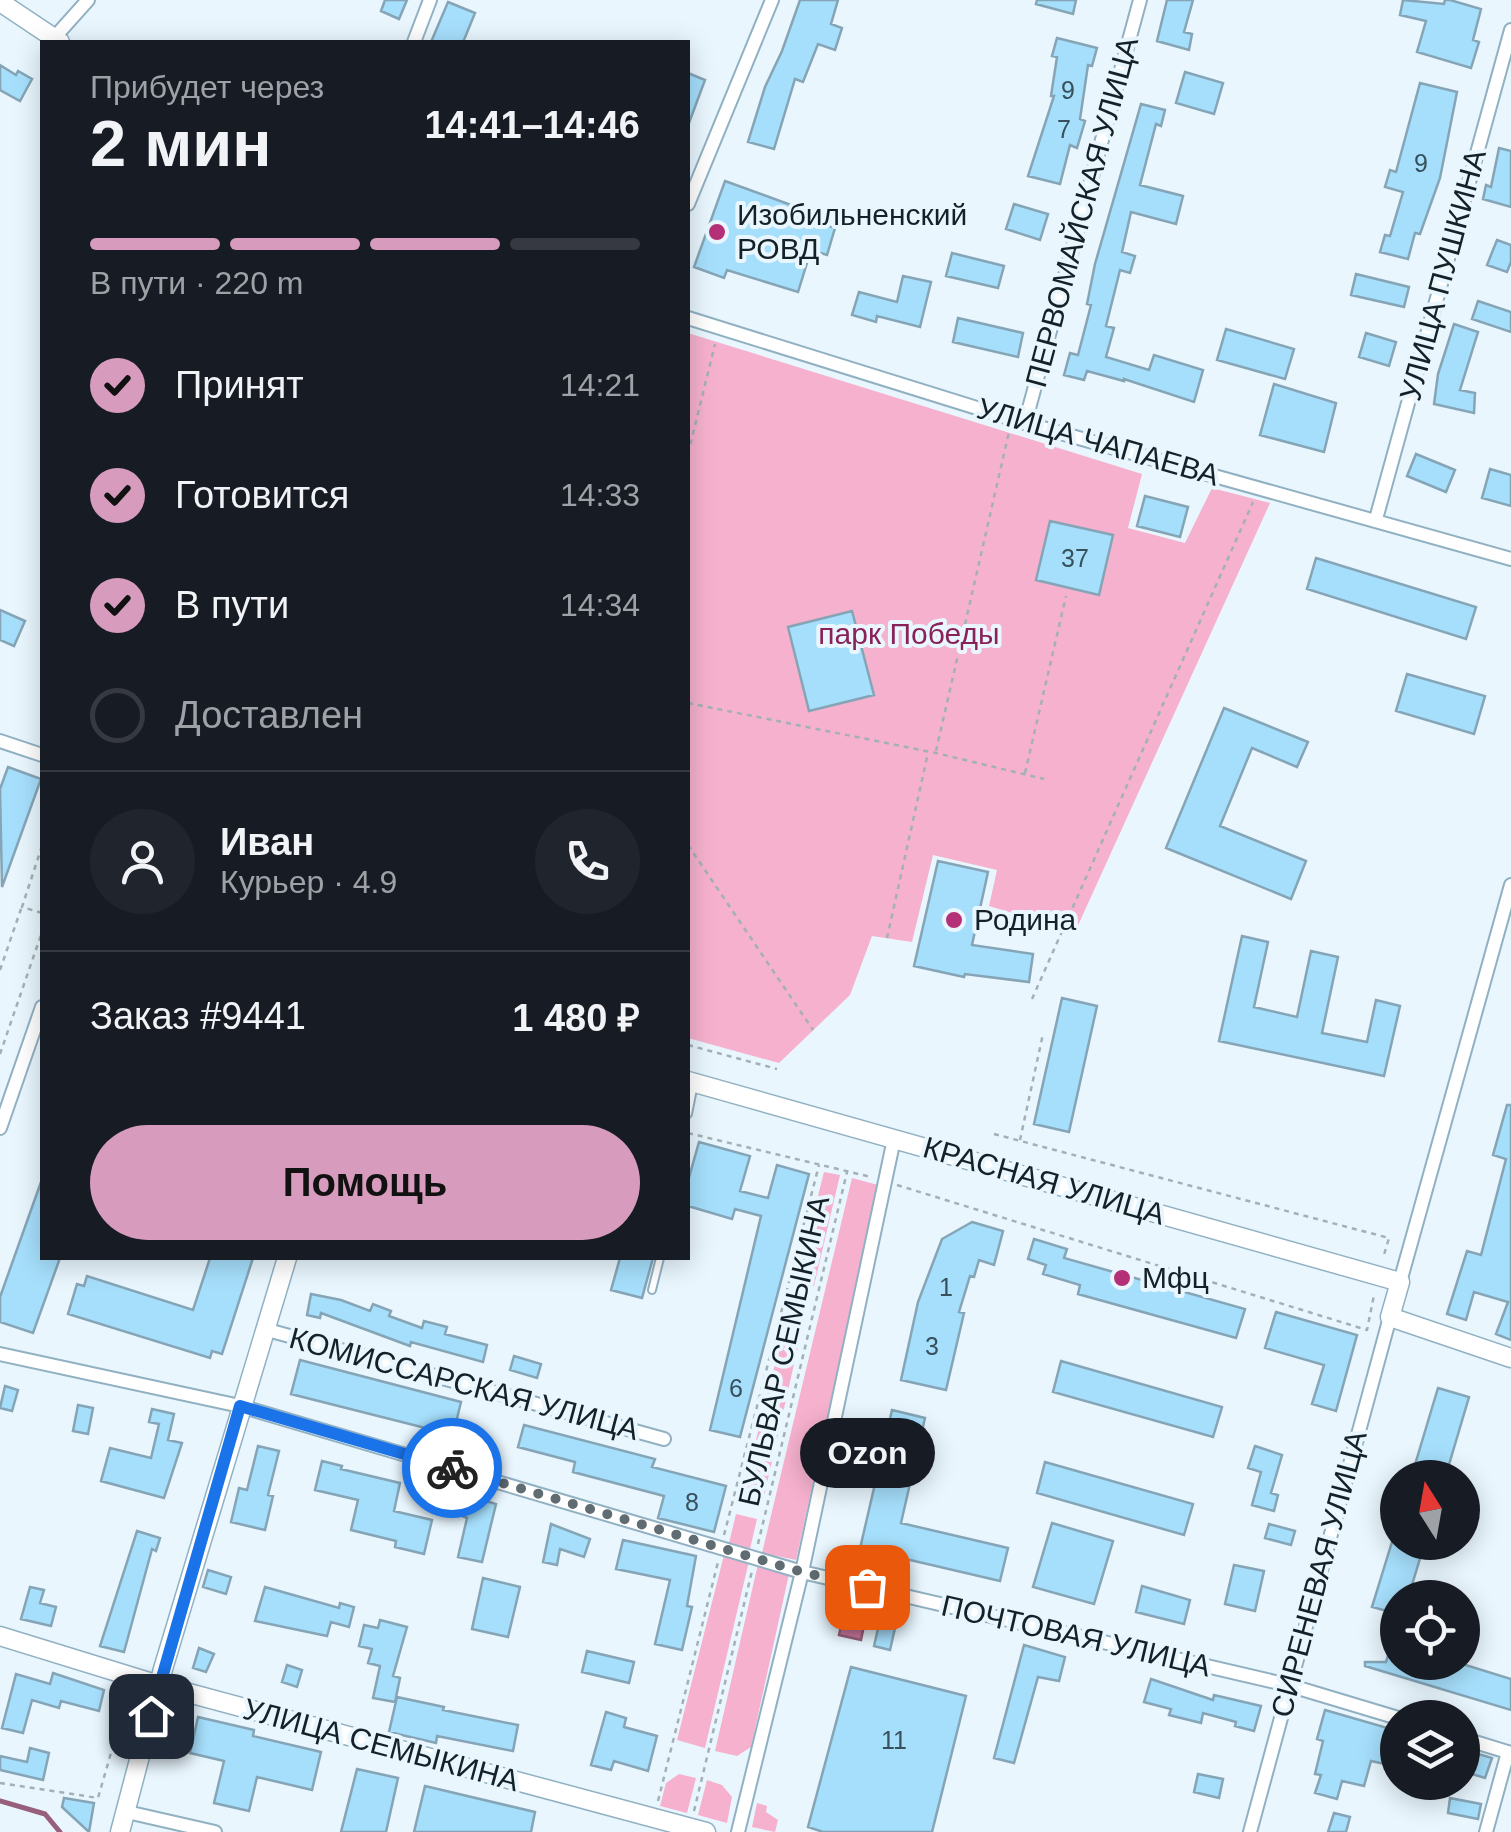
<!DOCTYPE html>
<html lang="ru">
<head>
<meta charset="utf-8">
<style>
	:root { --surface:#171b24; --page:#20242c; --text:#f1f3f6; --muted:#9ea1a6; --line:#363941; --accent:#d69bbd }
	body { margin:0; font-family:Helvetica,sans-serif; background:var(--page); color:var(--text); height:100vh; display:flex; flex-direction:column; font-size:38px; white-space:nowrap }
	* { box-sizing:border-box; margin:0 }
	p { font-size:32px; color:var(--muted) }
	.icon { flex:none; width:55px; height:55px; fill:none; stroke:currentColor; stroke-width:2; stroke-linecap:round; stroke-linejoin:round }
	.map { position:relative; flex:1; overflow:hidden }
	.side { position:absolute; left:40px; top:40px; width:650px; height:1220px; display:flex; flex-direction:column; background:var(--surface); border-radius:0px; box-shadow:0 5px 25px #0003 }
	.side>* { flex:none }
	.needle { width:65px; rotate:349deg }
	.fabs { position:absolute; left:1380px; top:1460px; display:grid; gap:20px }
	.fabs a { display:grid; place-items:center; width:100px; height:100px; border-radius:50%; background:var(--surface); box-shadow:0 5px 25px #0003; font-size:50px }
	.pin { position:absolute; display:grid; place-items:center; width:85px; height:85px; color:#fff; margin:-42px; border-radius:20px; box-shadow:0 5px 15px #0006 }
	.courier { position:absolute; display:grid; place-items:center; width:100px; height:100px; margin:-50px; border:8px solid #1a73e8; border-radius:50%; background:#fff; color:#222; box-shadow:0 2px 12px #0007 }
	.bubble { position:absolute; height:70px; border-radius:35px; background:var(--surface); box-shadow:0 5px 25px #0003; font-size:32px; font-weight:700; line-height:70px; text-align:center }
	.head em { font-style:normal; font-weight:700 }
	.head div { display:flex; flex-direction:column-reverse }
	.head { display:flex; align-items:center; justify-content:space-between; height:170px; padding:0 50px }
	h1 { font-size:65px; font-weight:700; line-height:75px }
	.bar { display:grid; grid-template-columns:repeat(4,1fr); gap:15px 10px; align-content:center; height:120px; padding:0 50px }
	.bar i { height:12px; border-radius:8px; background:var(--line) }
	.bar .selected { background:var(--accent) }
	.bar p { grid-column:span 4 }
	.line { display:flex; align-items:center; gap:25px; padding:0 50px; border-top:2px solid var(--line) }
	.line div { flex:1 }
	.round { display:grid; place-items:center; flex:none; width:105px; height:105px; border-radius:52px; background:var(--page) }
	ol { padding:0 50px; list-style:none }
	li { display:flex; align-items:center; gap:30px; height:110px }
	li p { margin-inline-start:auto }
	li .icon { padding:10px; border-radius:50%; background:var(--accent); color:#111; stroke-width:4 }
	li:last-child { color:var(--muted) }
	li i { width:55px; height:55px; border:5px solid var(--line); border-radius:50% }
	.cta { display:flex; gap:20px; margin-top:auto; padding:20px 50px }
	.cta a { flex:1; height:115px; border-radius:60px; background:var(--accent); color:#111; font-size:40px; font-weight:700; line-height:115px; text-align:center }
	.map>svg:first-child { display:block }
	.green { fill:#f6b1ce }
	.water { fill:#d07aa1; stroke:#985f7c; stroke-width:2.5 }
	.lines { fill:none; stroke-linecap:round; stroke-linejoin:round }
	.stream { stroke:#985f7c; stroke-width:5 }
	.building { fill:#a6dffc; stroke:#85a5b6; stroke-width:2.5 }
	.lane-casing { stroke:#91b1c3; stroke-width:10 }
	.street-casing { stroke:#91b1c3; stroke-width:16 }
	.secondary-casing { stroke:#91b1c3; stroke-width:21 }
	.path { stroke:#a3b0b7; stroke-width:2.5; stroke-dasharray:5 5; stroke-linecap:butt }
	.lane { stroke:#fff; stroke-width:6 }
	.street { stroke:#fff; stroke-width:12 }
	.secondary { stroke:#fff; stroke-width:18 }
	.done { stroke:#5f6c72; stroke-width:10; stroke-dasharray:0 18 }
	.route { stroke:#1a73e8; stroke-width:12 }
	.poi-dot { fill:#b43077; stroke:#e9f6fe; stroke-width:4 }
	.labels { text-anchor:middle; stroke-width:8; stroke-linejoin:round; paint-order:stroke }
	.number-label { font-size:25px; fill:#38505c }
	.street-label { font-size:30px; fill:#142127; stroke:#e9f6fe }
	.poi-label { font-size:30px; fill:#142127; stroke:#e9f6fe; text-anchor:start }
	.park-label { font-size:30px; fill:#892259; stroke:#e9f6fe }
</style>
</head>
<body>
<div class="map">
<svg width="1511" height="1832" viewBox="0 0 1511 1832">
	<rect width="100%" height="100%" fill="#e9f6fe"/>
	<!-- green -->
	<path class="green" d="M688 333 1142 474 1128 528 1185 543 1212 488 1270 503 1075 932 989 906 997 870 933 855 912 942 872 936 850 995 779 1063 688 1038Z
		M824 1172 840 1175 814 1286 796 1283Z
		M852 1178 878 1185 796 1560 762 1553Z
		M791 1300 804 1320 763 1501 742 1496Z
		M736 1514 757 1519 750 1549 729 1543Z
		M724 1555 749 1561 705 1748 677 1740Z
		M758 1564 789 1574 751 1747 737 1756 715 1751Z
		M679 1774 696 1778 687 1813 660 1806 666 1783Z
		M707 1780 722 1785 732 1797 727 1823 698 1815Z
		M757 1803 767 1806 766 1812 778 1820 775 1832 752 1827Z"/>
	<!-- water -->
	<path class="water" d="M848 1596 869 1601 861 1640 839 1635Z"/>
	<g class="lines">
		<!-- stream -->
		<path class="stream" d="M0 1801 45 1814 60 1832"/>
	</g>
	<!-- building -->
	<path class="building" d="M385 0H407L399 19 381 11Z
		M800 0H838L831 24 842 28 835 50 818 44 803 82 795 79 774 149 748 142 765 87 782 51Z
		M1037 0H1076L1073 14 1036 4Z
		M1167 0H1193L1184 32 1192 34 1189 50 1157 41Z
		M1403 0 1444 4 1445 0H1450L1481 9 1473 40 1479 42 1471 68 1417 52 1426 21 1400 15Z
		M448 2 475 13 466 35 463 42H431Z
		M1057 38 1097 48 1092 66 1088 65 1080 119 1085 121 1077 148 1070 145 1060 184 1028 176 1054 96H1051L1057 57 1052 56Z
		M0 65 16 75 18 71 32 79 20 101 0 90Z
		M1185 72 1223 83 1214 114 1176 103Z
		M688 73 705 80 689 123H688Z
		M1420 83 1457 92 1440 178 1420 234 1415 233 1408 259 1380 252 1385 235 1390 236 1403 192 1385 187 1390 170 1396 172Z
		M1141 104 1165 110 1161 126 1156 124 1140 185 1183 196 1176 224 1131 212 1122 252 1135 256 1130 273 1120 270 1106 326 1114 328 1106 357 1149 370 1154 355 1203 370 1194 402 1124 379V381L1087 371 1084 380 1064 375 1070 353 1078 355 1091 305 1087 304 1095 264Z
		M1499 148 1511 151V207L1483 199 1486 185 1491 187Z
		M725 181 813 213 811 220 835 228 827 255 811 250 798 292 727 270 724 278 694 267Z
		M1014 204 1048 214 1040 240 1006 229Z
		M1497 240 1511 245V262L1507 272 1487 265Z
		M952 253 1004 266 998 288 946 276Z
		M1356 274 1409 287 1404 307 1351 295Z
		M903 276 931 282 920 327 877 316 876 322 852 315 859 292 897 302Z
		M1478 301 1511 312V332L1472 319Z
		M958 318 1023 333 1018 357 953 342Z
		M1454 324 1478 332 1460 390 1475 393 1474 413 1434 404 1438 374Z
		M1226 329 1294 349 1285 379 1217 360Z
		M1366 333 1396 342 1389 366 1359 357Z
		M1274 384 1336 403 1324 452 1260 435Z
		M1416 454 1455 470 1446 492 1407 476Z
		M1490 469 1511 475V506L1482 498Z
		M1145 496 1188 507 1180 537 1137 526Z
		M1050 521 1113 535 1099 595 1036 580Z
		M1316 558 1476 607 1466 639 1307 589Z
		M0 610 25 621 14 646 0 640Z
		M852 611 874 695 809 711 788 627Z
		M1407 674 1485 696 1474 734 1396 711Z
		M1224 708 1308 742 1297 767 1252 748 1220 826 1306 861 1291 899 1166 848Z
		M8 767 41 779 2 887 0 789Z
		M938 861 988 872 972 945 1033 954 1029 982 965 974 964 977 914 966Z
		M1242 936 1268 942 1254 1007 1297 1017 1311 951 1338 957 1322 1033 1367 1042 1376 1000 1400 1006 1384 1076 1219 1041Z
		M1062 998 1097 1006 1069 1132 1034 1124Z
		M1507 1105H1511V1340L1496 1334 1508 1302 1474 1292 1466 1320 1447 1314 1467 1251 1481 1255 1506 1159 1493 1155Z
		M699 1142 750 1156 740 1191 768 1198 777 1165 809 1174 740 1437 710 1430 761 1216 735 1209 732 1219 688 1206V1181Z
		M41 1182 42 1258H60L33 1333 0 1322V1297Z
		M972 1222 1003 1231 994 1265 979 1260 974 1277 970 1276 959 1312 964 1313 946 1390 901 1380 918 1302 942 1239Z
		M1034 1239 1067 1249 1064 1258 1245 1309 1236 1338 1078 1294 1080 1285 1043 1274 1046 1265 1028 1259Z
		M210 1258H253L222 1354 212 1351 210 1358 68 1314 77 1284 84 1286 87 1276 193 1310Z
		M620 1258H653L642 1298 611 1290Z
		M311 1294 341 1300 370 1311 373 1304 391 1311 389 1316 422 1328 424 1321 447 1327 445 1334 487 1345 483 1362 411 1342 410 1346 321 1313 320 1318 307 1315Z
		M1276 1312 1357 1335 1336 1411 1312 1404 1324 1365 1265 1348Z
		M514 1356 541 1364 537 1378 510 1370Z
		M300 1360 461 1402 453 1435 291 1394Z
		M1061 1361 1222 1407 1213 1437 1053 1392Z
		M5 1386 18 1390 12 1411 0 1408Z
		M1438 1388 1469 1397 1445 1478H1411Z
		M78 1405 93 1408 88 1434 73 1431Z
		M152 1409 174 1414 168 1440 182 1443 164 1498 101 1481 110 1448 151 1458 159 1424 149 1422Z
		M892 1410 925 1418 901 1523 1008 1548 1000 1581 893 1556 892 1560 859 1553Z
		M524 1425 655 1459 652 1467 726 1486 714 1532 658 1518 664 1496 573 1472 575 1462 518 1447Z
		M258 1446 279 1451 268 1495 273 1496 265 1530 231 1522 239 1488 247 1490Z
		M1255 1446 1282 1455 1271 1493 1278 1495 1274 1511 1252 1505 1261 1472 1248 1468Z
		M322 1461 342 1466 341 1469 400 1483 394 1511 432 1520 424 1554 395 1547 396 1541 351 1530 358 1500 315 1490Z
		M1045 1462 1193 1504 1184 1535 1037 1493Z
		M434 1485 496 1504 482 1562 458 1557 467 1518 443 1507 442 1510 429 1507Z
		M1052 1523 1113 1541 1094 1604 1033 1587Z
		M551 1524 590 1539 584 1557 560 1549 557 1565 543 1562Z
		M1269 1524 1295 1531 1291 1545 1265 1538Z
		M137 1531 160 1538 156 1551 152 1549 124 1652 100 1646Z
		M623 1540 696 1556 687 1606 692 1607 682 1650 655 1644 670 1580 616 1569Z
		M1392 1542H1425L1408 1598H1398V1614L1372 1607Z
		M1234 1565 1264 1571 1255 1611 1225 1604Z
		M208 1570 231 1577 226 1594 203 1587Z
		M483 1578 520 1587 508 1637 472 1629Z
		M1142 1586 1190 1600 1184 1624 1136 1612Z
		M30 1587 44 1590 40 1603 56 1607 51 1626 21 1619Z
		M265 1587 339 1608 340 1603 354 1607 349 1627 331 1622 327 1636 255 1621Z
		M882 1611 898 1615 890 1650 874 1646Z
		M380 1620 407 1627 393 1676 400 1678 395 1702 373 1698 380 1666 368 1663 372 1649 359 1646 364 1625 378 1628Z
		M1394 1635H1398V1662H1456L1511 1679V1710L1365 1666V1662H1386Z
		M1024 1645 1065 1657 1059 1681 1038 1677 1014 1763 994 1758Z
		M199 1648 214 1654 206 1672 193 1668Z
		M587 1651 634 1662 629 1683 582 1672Z
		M287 1665 302 1670 297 1687 282 1682Z
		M851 1667 966 1696 932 1832H823L808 1827Z
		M53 1673 104 1690 99 1711 61 1701 59 1708 32 1700 23 1733 2 1728 16 1674 50 1684Z
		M1151 1679 1213 1700 1214 1695 1261 1706 1254 1731 1235 1726 1236 1722 1203 1713 1201 1723 1169 1715 1171 1709 1144 1702Z
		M397 1697 444 1707 443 1710 518 1725 513 1751 437 1736 436 1743 389 1732Z
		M1325 1710 1398 1731 1390 1765 1371 1761 1364 1786 1342 1781 1337 1799 1315 1793 1321 1775 1315 1774 1323 1741 1317 1739Z
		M606 1712 626 1718 624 1727 657 1736 648 1771 614 1761 611 1770 591 1765Z
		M198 1717 254 1730 253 1736 321 1752 312 1790 257 1777 249 1811 214 1803 224 1761 190 1753Z
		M30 1748 49 1753 43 1780 0 1770V1756L27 1762Z
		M1462 1749 1492 1758 1485 1778 1462 1771Z
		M357 1769 398 1778 386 1832H341Z
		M1198 1774 1223 1779 1219 1798 1194 1792Z
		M425 1786 535 1812 531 1832H414Z
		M64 1798 94 1803 89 1832 62 1807Z
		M1450 1798 1481 1804 1478 1819 1448 1813Z
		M1334 1813 1350 1817 1346 1832H1328Z"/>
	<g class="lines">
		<defs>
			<path id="lane" d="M688 1114 694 1084
				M652 1290 660 1258"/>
			<path id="street" d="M54 38 88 0
				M414 42 430 0
				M688 204 772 0
				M688 318 1025 423 1511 559
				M1025 423 1140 0
				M1376 519 1511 30
				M0 741 42 755
				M0 1128 42 1007
				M1400 1282 1511 885
				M264 1329 664 1439
				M0 1354 240 1406 802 1572 1288 1685 1398 1718
				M1462 1738 1511 1753
				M127 1812 215 1832
				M738 1832 802 1572 894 1139
				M1250 1832 1390 1317
				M1486 1832 1508 1752"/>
			<path id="secondary" d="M0 2 60 42
				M688 1081 1400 1282 1390 1317 1511 1358
				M0 1636 159 1685 706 1832
				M120 1832 163 1669 287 1258"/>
		</defs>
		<!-- lane casing -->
		<use href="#lane" class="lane-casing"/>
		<!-- street casing -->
		<use href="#street" class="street-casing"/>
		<!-- secondary casing -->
		<use href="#secondary" class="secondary-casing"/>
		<!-- path -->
		<path class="path" d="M688 454 715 344
			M688 703 936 753 1044 779
			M936 751 1009 432
			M1025 773 1066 596
			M688 845 813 1030
			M42 846 22 907 42 913
			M887 938 928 753
			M0 970 21 909
			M1032 999 1253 502
			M688 1045 777 1069
			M0 1054 42 932
			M688 1133 871 1177
			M994 1134 1389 1238 1383 1258
			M1020 1140 1043 1034
			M897 1185 1367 1330 1374 1295
			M724 1535 819 1165
			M758 1544 847 1172
			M0 1783 98 1798 128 1694
			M658 1801 718 1562
			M694 1811 752 1571"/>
		<!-- lane -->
		<use href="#lane" class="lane"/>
		<!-- street -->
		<use href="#street" class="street"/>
		<!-- secondary -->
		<use href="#secondary" class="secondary"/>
	</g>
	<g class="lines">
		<!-- done -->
		<path class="done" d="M452 1468 802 1572 867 1587"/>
		<!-- route -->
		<path class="route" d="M151 1716 240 1406 452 1468"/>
	</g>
	<!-- markers -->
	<g class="poi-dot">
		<circle cx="717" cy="232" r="10"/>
		<circle cx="954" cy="920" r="10"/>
		<circle cx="1122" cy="1278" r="10"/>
	</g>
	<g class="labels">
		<!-- number labels -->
		<g class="number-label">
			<text x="1068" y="99">9</text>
			<text x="1064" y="138">7</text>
			<text x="1421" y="172">9</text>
			<text x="1075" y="567">37</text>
			<text x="946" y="1296">1</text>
			<text x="932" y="1355">3</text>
			<text x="736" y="1397">6</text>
			<text x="692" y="1511">8</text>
			<text x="894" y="1749">11</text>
		</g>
		<!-- street labels -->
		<g class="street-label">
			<text transform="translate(1082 212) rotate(-75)" y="10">ПЕРВОМАЙСКАЯ УЛИЦА</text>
			<text transform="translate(1443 275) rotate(-75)" y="10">УЛИЦА ПУШКИНА</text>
			<text transform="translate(1098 442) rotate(16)" y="10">УЛИЦА ЧАПАЕВА</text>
			<text transform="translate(1044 1181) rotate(16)" y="10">КРАСНАЯ УЛИЦА</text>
			<text transform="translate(784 1351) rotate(-77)" y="10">БУЛЬВАР СЕМЫКИНА</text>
			<text transform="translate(464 1384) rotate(15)" y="10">КОМИССАРСКАЯ УЛИЦА</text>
			<text transform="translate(1319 1574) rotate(-75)" y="10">СИРЕНЕВАЯ УЛИЦА</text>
			<text transform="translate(1076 1636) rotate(13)" y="10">ПОЧТОВАЯ УЛИЦА</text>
			<text transform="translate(381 1745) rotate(15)" y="10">УЛИЦА СЕМЫКИНА</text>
		</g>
		<!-- poi labels -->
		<g class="poi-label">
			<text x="737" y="225">Изобильненский<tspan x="737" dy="34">РОВД</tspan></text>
			<text x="974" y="930">Родина</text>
			<text x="1142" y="1288">Мфц</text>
		</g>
		<!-- park labels -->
		<g class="park-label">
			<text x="909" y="644">парк Победы</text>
		</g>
	</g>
</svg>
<div class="fabs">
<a><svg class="needle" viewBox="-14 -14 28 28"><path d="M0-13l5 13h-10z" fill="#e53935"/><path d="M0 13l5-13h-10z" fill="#9ea1a6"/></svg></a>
<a><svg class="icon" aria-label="locate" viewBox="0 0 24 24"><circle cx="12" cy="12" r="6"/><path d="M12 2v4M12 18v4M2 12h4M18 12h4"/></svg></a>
<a><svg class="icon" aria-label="layers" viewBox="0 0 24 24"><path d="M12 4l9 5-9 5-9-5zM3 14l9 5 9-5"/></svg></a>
</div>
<div class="pin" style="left:867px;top:1587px;background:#ea580c"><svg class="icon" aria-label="bag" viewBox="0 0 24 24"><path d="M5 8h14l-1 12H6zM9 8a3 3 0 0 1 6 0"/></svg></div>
<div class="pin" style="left:151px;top:1716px;background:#1f2937"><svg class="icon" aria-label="home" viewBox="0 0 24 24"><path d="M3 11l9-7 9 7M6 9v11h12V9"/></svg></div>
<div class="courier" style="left:452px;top:1468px"><svg class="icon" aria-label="bike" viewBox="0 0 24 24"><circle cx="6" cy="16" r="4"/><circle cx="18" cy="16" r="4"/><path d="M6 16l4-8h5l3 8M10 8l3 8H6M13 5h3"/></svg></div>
<div class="bubble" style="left:800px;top:1418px;width:135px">Ozon</div>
<section class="side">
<div class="head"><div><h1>2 мин</h1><p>Прибудет через</p></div><em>14:41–14:46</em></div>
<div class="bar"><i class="selected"></i><i class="selected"></i><i class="selected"></i><i></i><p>В пути · 220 m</p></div>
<ol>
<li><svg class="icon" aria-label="check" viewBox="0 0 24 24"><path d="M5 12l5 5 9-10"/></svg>Принят<p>14:21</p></li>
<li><svg class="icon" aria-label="check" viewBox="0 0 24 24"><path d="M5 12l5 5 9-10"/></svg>Готовится<p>14:33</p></li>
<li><svg class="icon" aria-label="check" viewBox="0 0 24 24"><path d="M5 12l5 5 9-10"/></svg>В пути<p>14:34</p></li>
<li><i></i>Доставлен</li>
</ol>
<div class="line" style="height:180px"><a class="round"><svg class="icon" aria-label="person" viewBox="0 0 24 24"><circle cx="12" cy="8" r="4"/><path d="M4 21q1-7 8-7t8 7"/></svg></a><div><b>Иван</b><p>Курьер · 4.9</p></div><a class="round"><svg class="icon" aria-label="phone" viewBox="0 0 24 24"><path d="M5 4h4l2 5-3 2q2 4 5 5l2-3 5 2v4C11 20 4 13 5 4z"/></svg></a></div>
<div class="line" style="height:130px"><div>Заказ #9441</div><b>1 480 ₽</b></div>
<div class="cta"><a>Помощь</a></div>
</section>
</div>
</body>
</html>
